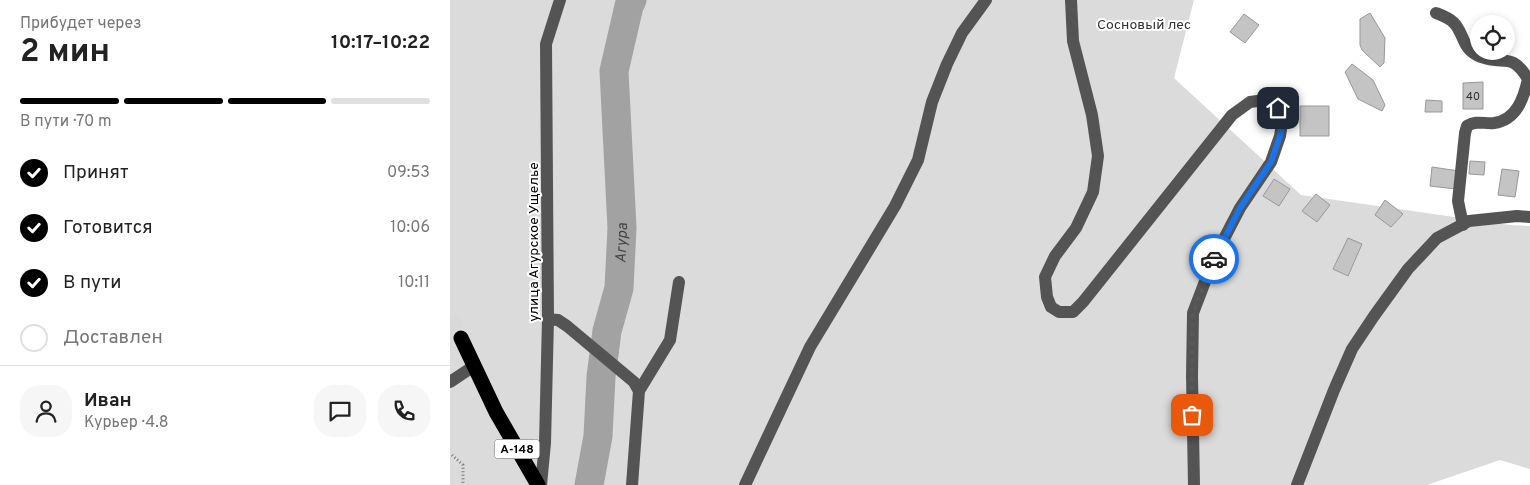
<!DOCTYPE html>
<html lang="ru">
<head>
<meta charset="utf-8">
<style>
	:root { --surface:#fff; --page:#f6f6f6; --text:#222; --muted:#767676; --line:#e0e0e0; --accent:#000 }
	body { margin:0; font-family:Overpass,sans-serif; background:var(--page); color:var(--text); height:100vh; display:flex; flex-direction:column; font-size:19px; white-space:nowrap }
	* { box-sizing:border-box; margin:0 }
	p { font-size:16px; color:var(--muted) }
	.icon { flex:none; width:28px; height:28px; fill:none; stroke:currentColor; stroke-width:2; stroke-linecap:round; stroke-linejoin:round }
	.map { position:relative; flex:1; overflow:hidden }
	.details { display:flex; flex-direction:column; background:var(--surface); width:450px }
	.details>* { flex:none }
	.buttons { position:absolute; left:1020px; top:15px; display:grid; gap:10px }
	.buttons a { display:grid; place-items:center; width:45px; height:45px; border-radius:50%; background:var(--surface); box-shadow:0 2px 8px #0003; font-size:25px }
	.pin { position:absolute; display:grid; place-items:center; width:42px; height:42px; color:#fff; margin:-21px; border-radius:10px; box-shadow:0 2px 8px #0006 }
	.courier { position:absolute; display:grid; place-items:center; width:50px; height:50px; margin:-25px; border:4px solid #1a73e8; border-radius:50%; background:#fff; color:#222; box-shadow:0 1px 6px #0007 }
	.overview em { font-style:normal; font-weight:700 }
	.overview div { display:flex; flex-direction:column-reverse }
	.overview { display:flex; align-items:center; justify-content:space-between; height:85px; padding:0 20px }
	h1 { font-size:32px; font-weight:700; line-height:38px }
	.bar { display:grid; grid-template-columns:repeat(4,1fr); gap:8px 5px; align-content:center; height:60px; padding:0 20px }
	.bar i { height:6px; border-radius:4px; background:var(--line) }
	.bar .selected { background:var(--accent) }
	.bar p { grid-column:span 4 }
	.line { display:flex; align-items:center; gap:12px; padding:0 20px; border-top:1px solid var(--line) }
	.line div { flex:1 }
	.round { display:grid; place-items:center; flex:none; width:52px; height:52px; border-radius:20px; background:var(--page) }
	ol { padding:0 20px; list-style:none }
	li { display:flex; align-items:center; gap:15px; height:55px }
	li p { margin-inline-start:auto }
	li .icon { padding:5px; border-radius:50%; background:var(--accent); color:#fff; stroke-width:4 }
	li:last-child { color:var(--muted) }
	li i { width:28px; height:28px; border:2px solid var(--line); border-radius:50% }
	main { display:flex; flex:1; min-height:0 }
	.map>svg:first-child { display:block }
	.green { fill:#dbdbdb }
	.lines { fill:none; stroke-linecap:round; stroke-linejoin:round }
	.river { stroke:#a2a2a2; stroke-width:29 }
	.building { fill:#c4c4c4; stroke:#989898 }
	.highway-tunnel { stroke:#d9d9d9; stroke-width:15; stroke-dasharray:15 8; stroke-linecap:butt }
	.highway-casing { stroke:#dbdbdb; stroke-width:18 }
	.path { stroke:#767676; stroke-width:3; stroke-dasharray:1 2.5; stroke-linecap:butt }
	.minor { stroke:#545454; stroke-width:12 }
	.highway { stroke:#000; stroke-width:15 }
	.done { stroke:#595959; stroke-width:5; stroke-dasharray:0 9 }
	.route { stroke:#1a73e8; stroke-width:6 }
	.labels { text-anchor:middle; stroke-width:4; stroke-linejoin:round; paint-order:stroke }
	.number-label { font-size:11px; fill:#313131 }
	.shield { fill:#fff; stroke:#4c4c4c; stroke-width:1 }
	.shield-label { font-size:12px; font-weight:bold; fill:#000 }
	.park-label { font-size:14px; fill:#323232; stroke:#fff }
	.street-label { font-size:14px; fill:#000; stroke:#fff }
	.water-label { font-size:15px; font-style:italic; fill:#434343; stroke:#fff }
</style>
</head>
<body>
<main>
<section class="details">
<div class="overview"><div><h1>2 мин</h1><p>Прибудет через</p></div><em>10:17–10:22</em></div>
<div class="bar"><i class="selected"></i><i class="selected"></i><i class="selected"></i><i></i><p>В пути · 70 m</p></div>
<ol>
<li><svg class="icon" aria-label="check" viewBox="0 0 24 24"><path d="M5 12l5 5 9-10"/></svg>Принят<p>09:53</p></li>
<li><svg class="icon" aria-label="check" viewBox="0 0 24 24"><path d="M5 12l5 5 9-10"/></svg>Готовится<p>10:06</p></li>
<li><svg class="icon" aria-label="check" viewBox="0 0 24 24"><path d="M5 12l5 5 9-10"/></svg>В пути<p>10:11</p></li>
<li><i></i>Доставлен</li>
</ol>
<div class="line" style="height:90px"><a class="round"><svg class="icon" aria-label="person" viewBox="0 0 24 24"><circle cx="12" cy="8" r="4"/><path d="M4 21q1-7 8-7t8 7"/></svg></a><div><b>Иван</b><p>Курьер · 4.8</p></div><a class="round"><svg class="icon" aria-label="chat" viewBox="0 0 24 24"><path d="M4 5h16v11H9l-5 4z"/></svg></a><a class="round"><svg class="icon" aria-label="phone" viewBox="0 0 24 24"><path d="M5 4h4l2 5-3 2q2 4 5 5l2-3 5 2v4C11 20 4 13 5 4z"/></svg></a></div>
</section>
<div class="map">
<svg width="1080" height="485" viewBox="0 0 1080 485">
	<rect width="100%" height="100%" fill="#fff"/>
	<!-- green -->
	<path class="green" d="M0 0H744L724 78 851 195 1060 225 1080 226V469L1050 460 977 485H0Z"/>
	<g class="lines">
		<!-- river -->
		<path class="river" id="s1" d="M139 485 148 436 151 377 157 331 169 288 172 228 164 71 179 6 182 0"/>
	</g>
	<!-- building -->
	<path class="building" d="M920 13 935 38 934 63 930 67 912 50 910 45V19Z
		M794 14 809 25 795 43 780 32Z
		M902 64 923 80 935 105 932 111 908 99 895 72Z
		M1033 82V109H1013V83Z
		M976 100 992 101V112H975Z
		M850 106H879V136H850Z
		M1020 161 1035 162 1034 175 1019 174Z
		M982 167 1009 171 1006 189 980 186Z
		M1052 169 1069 171 1065 197 1048 195Z
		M824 179 840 189 829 206 813 196Z
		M866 194 880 205 867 222 852 211Z
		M935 200 953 214 941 227 925 215Z
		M898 238 912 244 898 276 883 269Z"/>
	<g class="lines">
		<!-- highway-tunnel -->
		<path class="highway-tunnel" d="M0 318 11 338"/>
		<defs>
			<path id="highway" d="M11 338 46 412 88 485"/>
		</defs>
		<!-- highway casing -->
		<use href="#highway" class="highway-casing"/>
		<!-- path -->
		<path class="path" d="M2 455 13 465V485"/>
		<!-- minor -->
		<path class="minor" d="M621 0 623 41 642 115 648 156 643 192 626 228 605 256 595 277 597 297 601 307 609 312H623L633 302 782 115 800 102 815 100 828 108 832 123 830 136 821 162 790 208 764 258 743 313 742 376 744 485
			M986 13C991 15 999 18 1003 22 1015 33 1011 50 1031 57 1054 66 1061 51 1078 79 1074 97 1067 120 1044 123 1034 124 1027 120 1017 126L1015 133 1008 201 1013 225
			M98 319 108 320 117 326 184 382 189 391 182 485
			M0 382 24 366
			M189 391 220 340 229 282
			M91 485 95 443 98 319 96 44 110 0
			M295 485 360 347 445 206 468 160 482 102 497 64 512 33 536 0
			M847 485 884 390 902 349 924 316 958 269 987 238 1019 221 1067 216 1080 217"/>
		<!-- highway -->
		<use href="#highway" class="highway"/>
	</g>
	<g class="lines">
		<!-- done -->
		<path class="done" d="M742 415V345L743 313 764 259"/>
		<!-- route -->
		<path class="route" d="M764 259 790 208 821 162 830 136 832 123 828 108"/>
	</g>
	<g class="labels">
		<!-- number labels -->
		<g class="number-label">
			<text x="1023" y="100">40</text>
		</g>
		<!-- shield labels -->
		<rect class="shield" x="44.5" y="439.5" width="45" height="19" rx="4"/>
		<g class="shield-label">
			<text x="67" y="453">А-148</text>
		</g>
		<!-- park labels -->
		<g class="park-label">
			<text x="694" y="29">Сосновый лес</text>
		</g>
		<!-- street labels -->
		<g class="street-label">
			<text transform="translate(83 242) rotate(-90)" y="5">улица Агурское Ущелье</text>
		</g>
		<!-- water labels -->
		<g class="water-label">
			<text dy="5" stroke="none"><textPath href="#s1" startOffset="245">Агура</textPath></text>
		</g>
	</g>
</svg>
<div class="buttons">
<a><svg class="icon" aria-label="locate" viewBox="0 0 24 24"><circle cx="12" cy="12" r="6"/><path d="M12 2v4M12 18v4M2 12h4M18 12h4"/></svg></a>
</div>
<div class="pin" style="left:742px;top:415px;background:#ea580c"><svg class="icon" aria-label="bag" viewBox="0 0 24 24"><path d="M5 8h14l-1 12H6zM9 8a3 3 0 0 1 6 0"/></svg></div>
<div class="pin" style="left:828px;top:108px;background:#1f2937"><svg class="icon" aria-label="home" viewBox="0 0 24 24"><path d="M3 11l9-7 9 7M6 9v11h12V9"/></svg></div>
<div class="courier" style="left:764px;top:259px"><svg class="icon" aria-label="car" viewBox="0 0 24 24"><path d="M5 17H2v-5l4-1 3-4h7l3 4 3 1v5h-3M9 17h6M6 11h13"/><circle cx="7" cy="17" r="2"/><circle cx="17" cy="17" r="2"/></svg></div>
</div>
</main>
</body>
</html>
